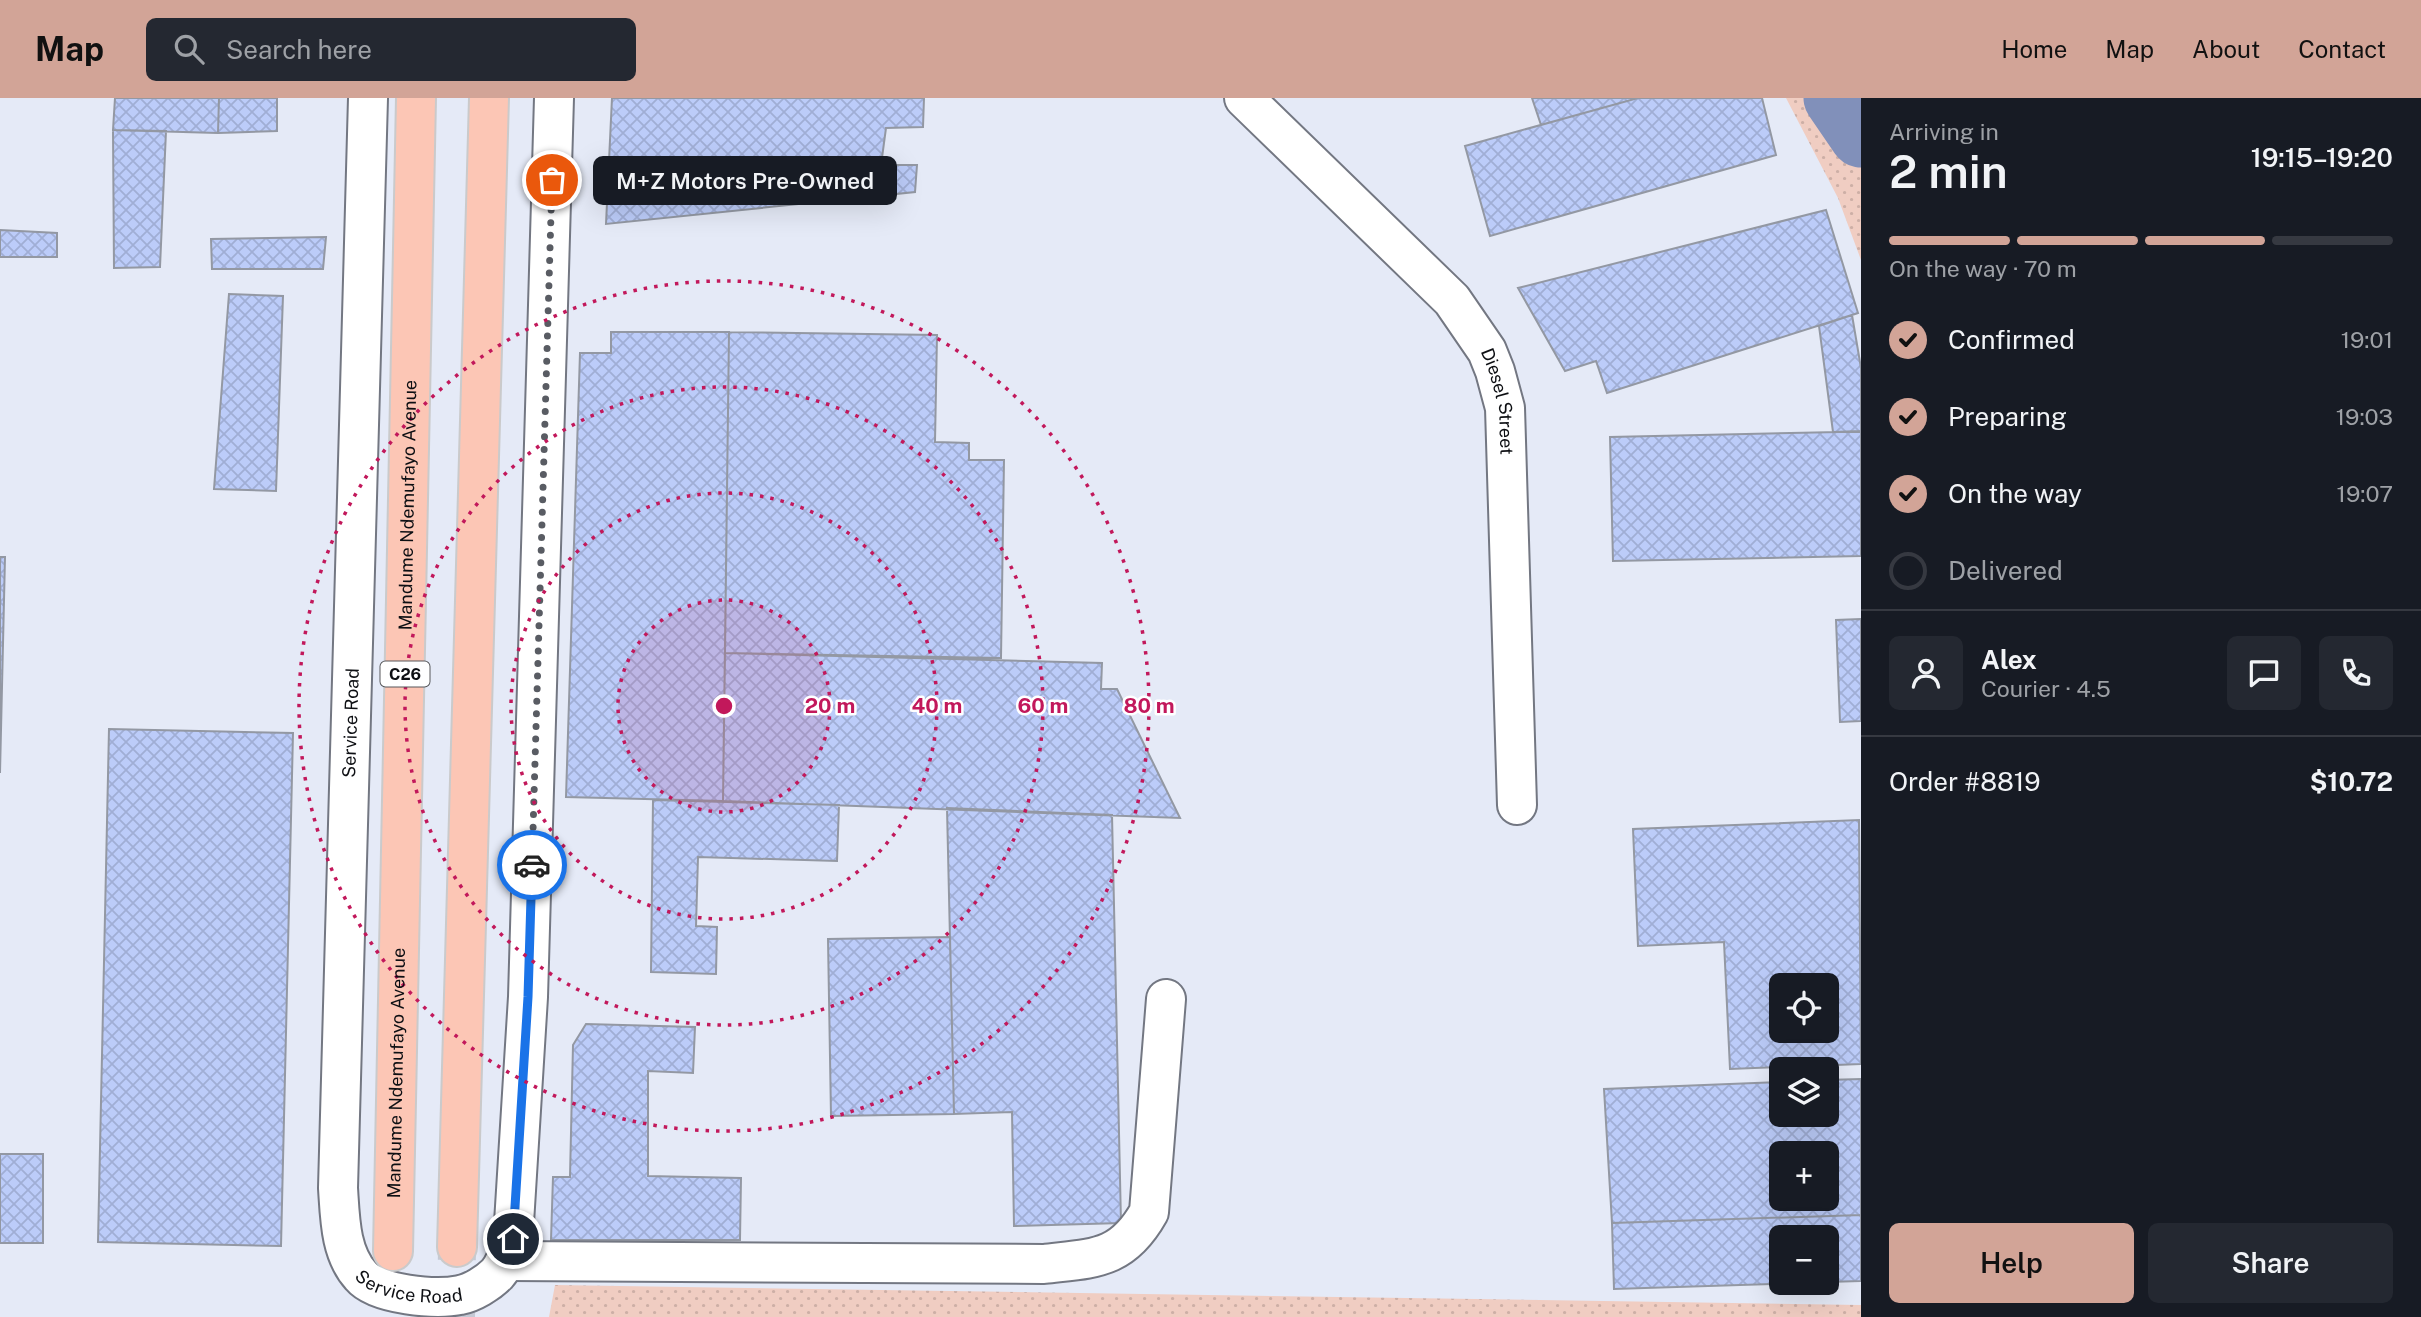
<!DOCTYPE html>
<html lang="en">
<head>
<meta charset="utf-8">
<style>
	:root { --surface:#171b24; --page:#242831; --text:#f1f3f6; --muted:#9ea1a6; --line:#363941; --accent:#d2a497 }
	body { margin:0; font-family:"Public Sans",sans-serif; background:var(--page); color:var(--text); height:100vh; display:flex; flex-direction:column; font-size:26px; white-space:nowrap }
	* { box-sizing:border-box; margin:0 }
	p { font-size:23px; color:var(--muted) }
	.icon { flex:none; width:38px; height:38px; fill:none; stroke:currentColor; stroke-width:2; stroke-linecap:round; stroke-linejoin:round }
	.map { position:relative; flex:1; overflow:hidden }
	.side { display:flex; flex-direction:column; background:var(--surface); width:560px }
	.side>* { flex:none }
	.fabs { position:absolute; left:1769px; top:875px; display:grid; gap:14px }
	.fabs a { display:grid; place-items:center; width:70px; height:70px; border-radius:10px; background:var(--surface); box-shadow:0 7px 28px #0002; font-size:35px }
	.pin { position:absolute; display:grid; place-items:center; width:60px; height:60px; color:#fff; margin:-30px; border:4px solid #fff; border-radius:50%; box-shadow:0 2px 7px #0007 }
	.courier { position:absolute; display:grid; place-items:center; width:70px; height:70px; margin:-35px; border:5px solid #1a73e8; border-radius:50%; background:#fff; color:#222; box-shadow:0 2px 9px #0007 }
	.bubble { position:absolute; height:49px; border-radius:10px; background:var(--surface); box-shadow:0 7px 28px #0002; font-size:23px; font-weight:600; line-height:49px; text-align:center }
	.summary em { font-style:normal; font-weight:600 }
	.summary div { display:flex; flex-direction:column-reverse }
	.summary { display:flex; align-items:center; justify-content:space-between; height:119px; padding:0 28px }
	h1 { font-size:46px; font-weight:600; line-height:52px }
	.bar { display:grid; grid-template-columns:repeat(4,1fr); gap:10px 7px; align-content:center; height:84px; padding:0 28px }
	.bar i { height:9px; border-radius:5px; background:var(--line) }
	.bar .selected { background:var(--accent) }
	.bar p { grid-column:span 4 }
	.line { display:flex; align-items:center; gap:18px; padding:0 28px; border-top:2px solid var(--line) }
	.line div { flex:1 }
	.round { display:grid; place-items:center; flex:none; width:74px; height:74px; border-radius:10px; background:var(--page) }
	ol { padding:0 28px; list-style:none }
	li { display:flex; align-items:center; gap:21px; height:77px }
	li p { margin-inline-start:auto }
	li .icon { padding:7px; border-radius:50%; background:var(--accent); color:#111; stroke-width:4 }
	li:last-child { color:var(--muted) }
	li i { width:38px; height:38px; border:4px solid var(--line); border-radius:50% }
	.action { display:flex; gap:14px; margin-top:auto; padding:14px 28px }
	.action a { flex:1; height:80px; border-radius:10px; background:var(--accent); color:#111; font-size:28px; font-weight:600; line-height:80px; text-align:center }
	.action a+a { background:var(--page); color:var(--text) }
	header { display:flex; align-items:center; gap:42px; box-sizing:border-box; height:98px; padding:0 35px; background:var(--accent); color:#111 }
	header strong { font-size:33px }
	nav { display:flex; gap:38px; margin-inline-start:auto; font-size:24px }
	.search { width:490px; height:63px; background:var(--page); display:flex; align-items:center; gap:18px; box-sizing:border-box; padding:0 24px; border-radius:10px; color:var(--muted); font-size:26px }
	main { display:flex; flex:1; min-height:0 }
	.map>svg:first-child { display:block }
	.grass { fill:url(#grass-dots) }
	.lines { fill:none; stroke-linecap:round; stroke-linejoin:round }
	.river { stroke:#8190ba; stroke-width:63 }
	.building { fill:url(#building-cross-hatch); stroke:#9398a3; stroke-width:2; fill-rule:evenodd }
	.major-tunnel { stroke:#c5c9d5; stroke-width:38; stroke-dasharray:38 19; stroke-linecap:butt }
	.minor-casing { stroke:#737782; stroke-width:42 }
	.major-casing { stroke:#cacacb; stroke-width:42 }
	.minor { stroke:#fff; stroke-width:38 }
	.major { stroke:#fcc6b5; stroke-width:38 }
	.done { stroke:#595c63; stroke-width:7; stroke-dasharray:0 12.6 }
	.route { stroke:#1a73e8; stroke-width:9 }
	.ring { fill:none; stroke:#c2185b; stroke-width:3.5; stroke-dasharray:3.5 7 }
	.labels { text-anchor:middle; stroke-width:5; stroke-linejoin:round; paint-order:stroke }
	.shield { fill:#fff; stroke:#56575a; stroke-width:2 }
	.shield-label { font-size:16px; font-weight:bold; fill:#0d0f13 }
	.street-label { font-size:18px; fill:#0d0f13; stroke:#fff }
	.centre { fill:#c2185b; stroke:#fff; stroke-width:3.5 }
	.ring-label { font-size:21px; text-anchor:middle; font-weight:bold; fill:#c2185b; stroke:#fff; stroke-width:5; stroke-linejoin:round; paint-order:stroke }
</style>
</head>
<body>
<header>
<strong>Map</strong>
<div class="search"><svg class="icon" aria-label="search" viewBox="0 0 24 24"><circle cx="10" cy="10" r="6"/><path d="M15 15l6 6"/></svg>Search here</div>
<nav><a>Home</a><a>Map</a><a>About</a><a>Contact</a></nav>
</header>
<main>
<div class="map">
<svg width="1861" height="1219" viewBox="0 0 1861 1219">
	<defs>
		<pattern id="grass-dots" width="8" height="8" patternUnits="userSpaceOnUse" patternTransform="scale(1.75)"><rect width="8" height="8" fill="#f0cdc2"/><path d="M2 2h.1M6 6h.1" fill="none" stroke="#cdafa6" stroke-width="1.8" stroke-linecap="round"/></pattern>
		<pattern id="building-cross-hatch" width="8" height="8" patternUnits="userSpaceOnUse" patternTransform="scale(1.75)"><rect width="8" height="8" fill="#bcccf9"/><path d="M0 0l8 8M0 8l8-8" fill="none" stroke="#a0aed5"/></pattern>
	</defs>
	<rect width="100%" height="100%" fill="#e5eaf7"/>
	<!-- grass -->
	<path class="grass" d="M1786 0H1861V162L1838 100Z
		M555 1187 1861 1207V1219H549Z"/>
	<g class="lines">
		<!-- river -->
		<path class="river" d="M1835 0 1861 38"/>
	</g>
	<!-- building -->
	<path class="building" d="M115 0H219L218 35 113 32Z
		M219 0H277V33L218 35Z
		M612 0H924L923 29 886 30 881 67H917L915 94 606 126Z
		M1532 0H1638L1541 27Z
		M1638 0H1762L1776 57 1490 138 1465 48Z
		M113 32 166 33 160 169 114 170Z
		M1826 112 1858 215 1607 295 1596 263 1565 273 1518 190Z
		M0 132 57 135V159H0Z
		M326 139 323 171H212L211 141Z
		M229 196 283 198 276 393 214 391Z
		M1852 217 1861 270V333L1833 334 1819 228Z
		M611 234H729L723 703 566 699 580 255H611Z
		M729 234 937 237 935 344 969 345V362H1004L1001 560 725 555Z
		M1839 334H1861V458L1613 463 1610 339Z
		M0 459H5L0 675Z
		M1861 521V623L1840 624 1836 522Z
		M725 555 1102 565 1101 591H1117L1180 720 723 703Z
		M109 631 293 635 281 1148 98 1144Z
		M653 702 839 707 837 763 698 759 696 828 717 829 716 876 651 874Z
		M947 710 1112 717 1121 1125 1014 1128 1012 1014 954 1016Z
		M1859 722 1861 966 1730 971 1724 844 1638 848 1633 731ZM1782 887H1827V933H1782Z
		M950 839 954 1016 831 1018 828 841Z
		M586 926 695 929 693 975 648 973V1078L741 1080 740 1142H551L553 1079H570L573 947Z
		M1861 981V1117L1612 1125 1604 991 1782 984V1017H1827V982ZM1782 1055H1827V1101H1782Z
		M0 1056H43V1145H0Z
		M1861 1117V1183L1827 1184V1139H1782V1185H1802L1614 1191 1612 1125Z"/>
	<g class="lines">
		<!-- major-tunnel -->
		<path class="major-tunnel" d="M456 1219 457 1149"/>
		<defs>
			<g id="minor">
				<path id="s1" d="M368 0 338 1090C340 1120 340 1155 361 1178 377 1197 436 1202 460 1197 472 1195 488 1185 497 1176 506 1166 509 1153 513 1141L528 899 554 0"/>
				<path id="s2" d="M1244 0 1452 202 1487 253 1495 273 1505 310 1517 707"/>
				<path d="M506 1163 1044 1166C1095 1160 1122 1162 1149 1114L1166 901"/>
			</g>
			<g id="major">
				<path d="M457 1149 489 0"/>
				<path id="s3" d="M393 1153 416 0"/>
			</g>
		</defs>
		<!-- minor casing -->
		<use href="#minor" class="minor-casing"/>
		<!-- major casing -->
		<use href="#major" class="major-casing"/>
		<!-- minor -->
		<use href="#minor" class="minor"/>
		<!-- major -->
		<use href="#major" class="major"/>
	</g>
	<g class="lines">
		<!-- done -->
		<path class="done" d="M532 767 552 82"/>
		<!-- route -->
		<path class="route" d="M513 1141 528 899 532 767"/>
	</g>
	<!-- distance rings -->
	<circle cx="724" cy="608" r="106" fill="#c2185b" fill-opacity=".12"/>
	<g class="ring">
		<circle cx="724" cy="608" r="106"/>
		<circle cx="724" cy="608" r="213"/>
		<circle cx="724" cy="608" r="319"/>
		<circle cx="724" cy="608" r="425"/>
	</g>
	<g class="labels">
		<!-- shield labels -->
		<rect class="shield" x="380.5" y="563.5" width="49" height="25" rx="5"/>
		<g class="shield-label">
			<text x="405" y="582">C26</text>
		</g>
		<!-- street labels -->
		<g class="street-label">
			<text dy="6" stroke="none"><textPath href="#s2" startOffset="404">Diesel Street</textPath></text>
			<text dy="6" stroke="none"><textPath href="#s3" startOffset="746">Mandume Ndemufayo Avenue</textPath></text>
			<text transform="translate(351 625) rotate(-88)" y="6">Service Road</text>
			<text dy="6" stroke="none"><textPath href="#s3" startOffset="178">Mandume Ndemufayo Avenue</textPath></text>
			<text dy="6" stroke="none"><textPath href="#s1" startOffset="1234">Service Road</textPath></text>
		</g>
	</g>
	<circle cx="724" cy="608" r="10" class="centre"/>
	<g class="ring-label">
		<text x="830" y="615">20 m</text>
		<text x="937" y="615">40 m</text>
		<text x="1043" y="615">60 m</text>
		<text x="1149" y="615">80 m</text>
	</g>
</svg>
<div class="fabs">
<a><svg class="icon" aria-label="locate" viewBox="0 0 24 24"><circle cx="12" cy="12" r="6"/><path d="M12 2v4M12 18v4M2 12h4M18 12h4"/></svg></a>
<a><svg class="icon" aria-label="layers" viewBox="0 0 24 24"><path d="M12 4l9 5-9 5-9-5zM3 14l9 5 9-5"/></svg></a>
<a>+</a>
<a>−</a>
</div>
<div class="pin" style="left:552px;top:82px;background:#ea580c"><svg class="icon" aria-label="bag" viewBox="0 0 24 24"><path d="M5 8h14l-1 12H6zM9 8a3 3 0 0 1 6 0"/></svg></div>
<div class="pin" style="left:513px;top:1141px;background:#1f2937"><svg class="icon" aria-label="home" viewBox="0 0 24 24"><path d="M3 11l9-7 9 7M6 9v11h12V9"/></svg></div>
<div class="courier" style="left:532px;top:767px"><svg class="icon" aria-label="car" viewBox="0 0 24 24"><path d="M5 17H2v-5l4-1 3-4h7l3 4 3 1v5h-3M9 17h6M6 11h13"/><circle cx="7" cy="17" r="2"/><circle cx="17" cy="17" r="2"/></svg></div>
<div class="bubble" style="left:593px;top:58px;width:304px">M+Z Motors Pre-Owned</div>
</div>
<section class="side">
<div class="summary"><div><h1>2 min</h1><p>Arriving in</p></div><em>19:15–19:20</em></div>
<div class="bar"><i class="selected"></i><i class="selected"></i><i class="selected"></i><i></i><p>On the way · 70 m</p></div>
<ol>
<li><svg class="icon" aria-label="check" viewBox="0 0 24 24"><path d="M5 12l5 5 9-10"/></svg>Confirmed<p>19:01</p></li>
<li><svg class="icon" aria-label="check" viewBox="0 0 24 24"><path d="M5 12l5 5 9-10"/></svg>Preparing<p>19:03</p></li>
<li><svg class="icon" aria-label="check" viewBox="0 0 24 24"><path d="M5 12l5 5 9-10"/></svg>On the way<p>19:07</p></li>
<li><i></i>Delivered</li>
</ol>
<div class="line" style="height:126px"><a class="round"><svg class="icon" aria-label="person" viewBox="0 0 24 24"><circle cx="12" cy="8" r="4"/><path d="M4 21q1-7 8-7t8 7"/></svg></a><div><b>Alex</b><p>Courier · 4.5</p></div><a class="round"><svg class="icon" aria-label="chat" viewBox="0 0 24 24"><path d="M4 5h16v11H9l-5 4z"/></svg></a><a class="round"><svg class="icon" aria-label="phone" viewBox="0 0 24 24"><path d="M5 4h4l2 5-3 2q2 4 5 5l2-3 5 2v4C11 20 4 13 5 4z"/></svg></a></div>
<div class="line" style="height:91px"><div>Order #8819</div><b>$10.72</b></div>
<div class="action"><a>Help</a><a>Share</a></div>
</section>
</main>
</body>
</html>
